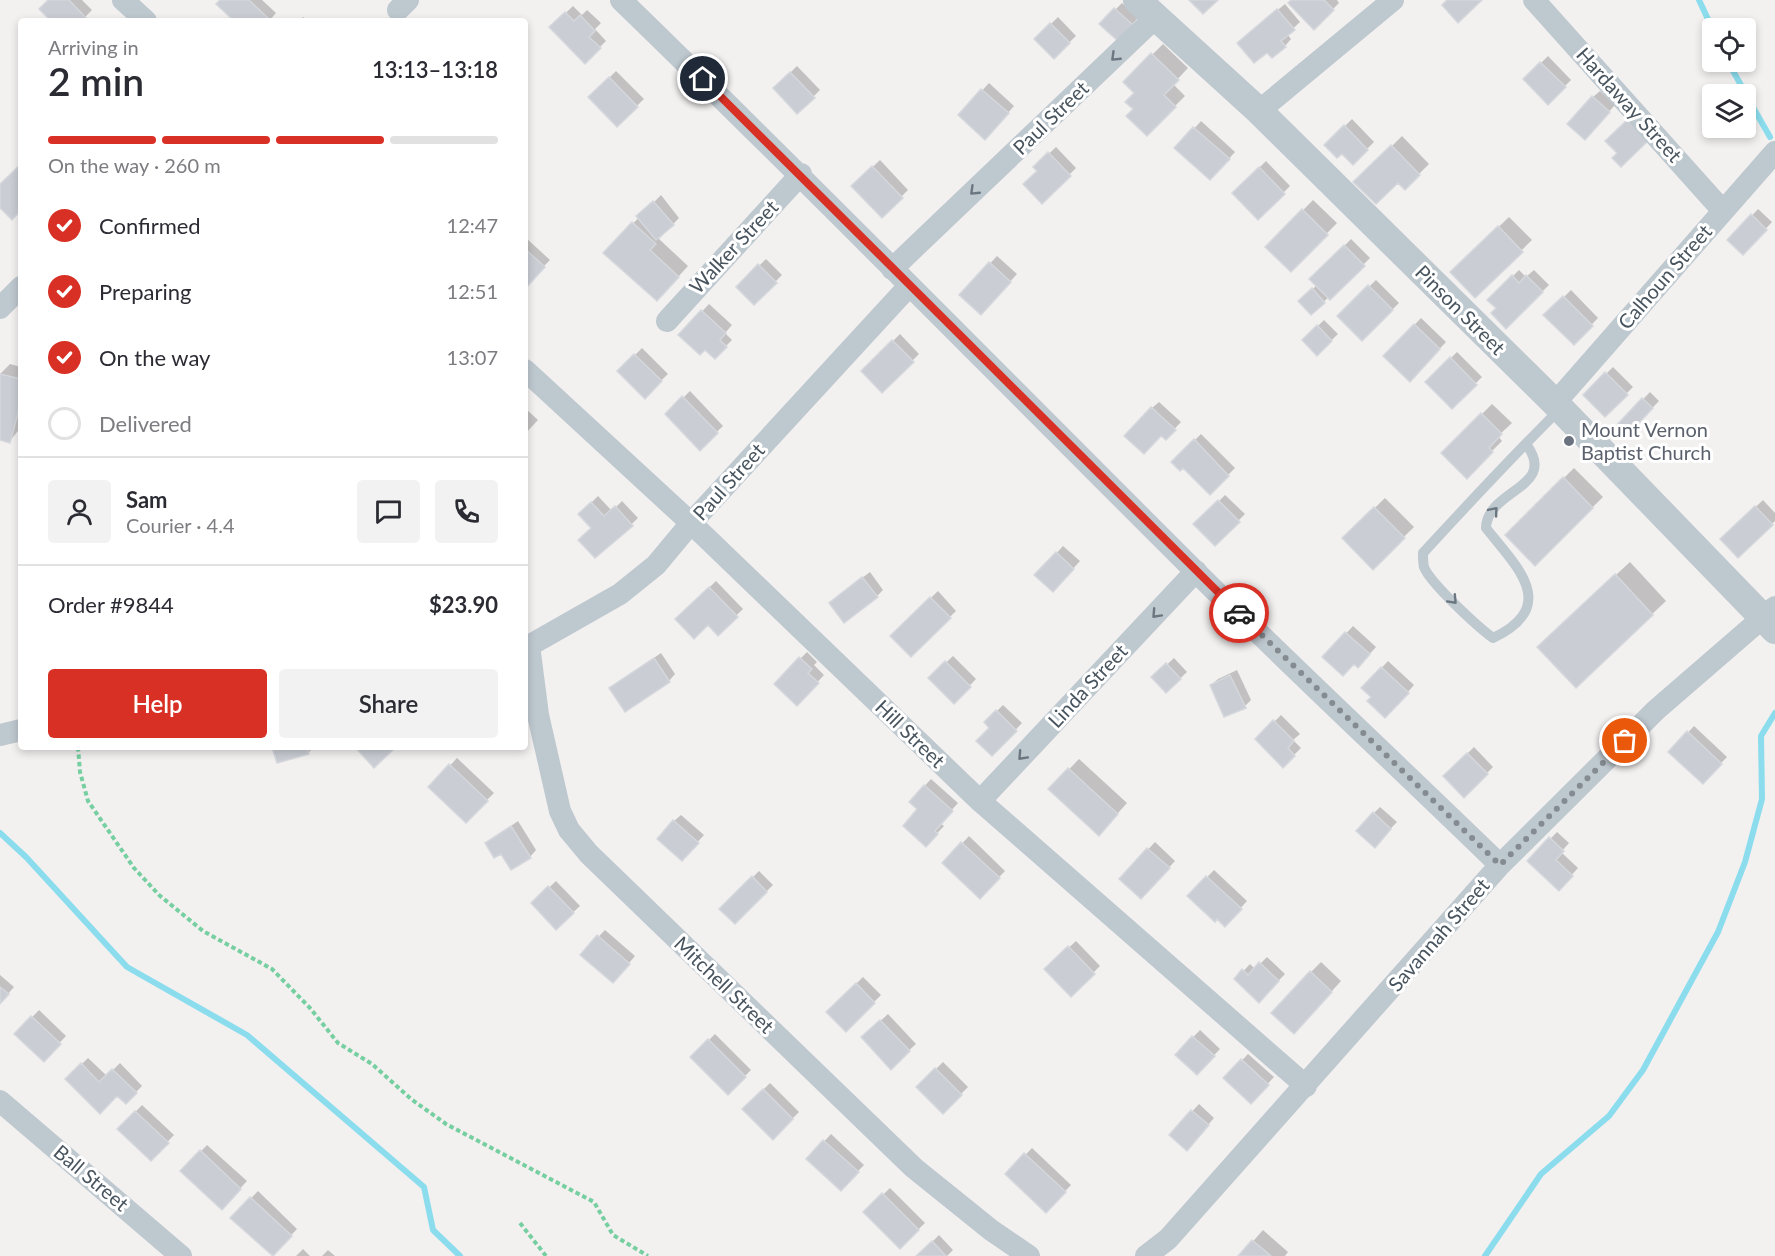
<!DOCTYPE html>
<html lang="en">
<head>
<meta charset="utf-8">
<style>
	:root { --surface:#fff; --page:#f2f2f3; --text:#2b2b33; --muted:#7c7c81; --line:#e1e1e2; --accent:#d93025 }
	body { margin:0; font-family:Lato,sans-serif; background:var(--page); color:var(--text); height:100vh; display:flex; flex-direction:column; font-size:22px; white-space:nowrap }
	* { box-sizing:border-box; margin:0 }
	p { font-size:20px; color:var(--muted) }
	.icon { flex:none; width:33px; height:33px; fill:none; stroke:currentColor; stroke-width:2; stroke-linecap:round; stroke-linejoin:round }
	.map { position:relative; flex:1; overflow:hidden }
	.drawer { position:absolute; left:18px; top:18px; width:510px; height:732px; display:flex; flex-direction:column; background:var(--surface); border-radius:6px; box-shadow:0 3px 9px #0003 }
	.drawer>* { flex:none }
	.buttons { position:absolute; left:1702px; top:18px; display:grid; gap:12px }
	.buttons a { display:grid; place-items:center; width:54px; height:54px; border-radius:6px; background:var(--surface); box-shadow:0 3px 9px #0003; font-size:30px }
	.pin { position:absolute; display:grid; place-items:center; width:51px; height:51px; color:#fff; margin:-26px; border:3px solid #fff; border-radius:50%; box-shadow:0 2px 6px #0007 }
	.courier { position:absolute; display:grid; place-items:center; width:60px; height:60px; margin:-30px; border:4px solid #d93025; border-radius:50%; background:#fff; color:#222; box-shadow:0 2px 8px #0007 }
	.headline em { font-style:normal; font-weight:600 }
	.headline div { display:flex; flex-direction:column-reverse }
	.headline { display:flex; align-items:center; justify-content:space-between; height:102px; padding:0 30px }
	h1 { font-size:39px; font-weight:600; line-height:45px }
	.bar { display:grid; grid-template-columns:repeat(4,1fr); gap:9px 6px; align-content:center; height:72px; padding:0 30px }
	.bar i { height:8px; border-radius:4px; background:var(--line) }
	.bar .active { background:var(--accent) }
	.bar p { grid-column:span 4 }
	.line { display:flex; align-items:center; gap:15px; padding:0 30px; border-top:2px solid var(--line) }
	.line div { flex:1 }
	.round { display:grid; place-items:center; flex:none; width:63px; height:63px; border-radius:6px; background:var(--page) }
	ol { padding:0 30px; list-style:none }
	li { display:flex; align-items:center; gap:18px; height:66px }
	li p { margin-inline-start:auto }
	li .icon { padding:6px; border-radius:50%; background:var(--accent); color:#fff; stroke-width:4 }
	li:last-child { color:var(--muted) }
	li i { width:33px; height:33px; border:3px solid var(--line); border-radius:50% }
	.primary-button { display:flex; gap:12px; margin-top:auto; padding:12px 30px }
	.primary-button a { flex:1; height:69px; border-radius:6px; background:var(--accent); color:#fff; font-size:24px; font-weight:600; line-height:69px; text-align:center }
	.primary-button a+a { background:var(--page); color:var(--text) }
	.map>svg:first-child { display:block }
	.shadow { fill:#0003 }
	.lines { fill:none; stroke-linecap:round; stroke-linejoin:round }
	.stream { stroke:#8bdded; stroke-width:6 }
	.building { fill:#cacdd3; stroke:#d4d7dc; stroke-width:1.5 }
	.path { stroke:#76cfa0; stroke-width:4; stroke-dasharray:4.5 3; stroke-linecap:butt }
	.service { stroke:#bec8cf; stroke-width:10 }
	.minor { stroke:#bec8cf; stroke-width:22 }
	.tertiary { stroke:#bec8cf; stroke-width:28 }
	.oneway { stroke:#6b7780 }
	.done { stroke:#848b91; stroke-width:6; stroke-dasharray:0 10.8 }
	.route { stroke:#d93025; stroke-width:8 }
	.worship-dot { fill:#6b7280; stroke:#fff; stroke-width:2 }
	.labels { text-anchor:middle; stroke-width:6; stroke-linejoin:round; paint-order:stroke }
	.street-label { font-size:20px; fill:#48545e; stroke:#fff }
	.worship-label { font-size:20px; fill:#5b616d; stroke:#fff; text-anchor:start }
</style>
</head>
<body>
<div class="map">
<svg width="1775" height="1256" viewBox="0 0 1775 1256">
	<rect width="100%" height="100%" fill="#f3f0f0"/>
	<!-- shadow -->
	<path class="shadow" d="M50 0H82L92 10 81 21H53Z
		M222 0H262L276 13 269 21H236Z
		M1293 0H1337L1339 3 1314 28Z
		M1122 3 1138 18 1118 39 1101 24Z
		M1285 4 1300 22 1287 34 1291 39 1285 46 1246 36Z
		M573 6 582 15 587 10 601 23 595 29 606 41 585 62 551 27Z
		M303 17 308 21H299Z
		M1058 17 1076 36 1054 57 1036 39Z
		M1163 44 1188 68 1173 84 1185 96 1147 134 1135 109 1136 93 1125 82Z
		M1548 56 1571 80 1548 103 1525 79Z
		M797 66 820 90 798 112 775 88Z
		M616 71 644 99 617 125 590 97Z
		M989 83 1014 106 992 131 960 115Z
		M1600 91 1615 105 1591 131 1593 97Z
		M1352 119 1374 142 1353 163 1342 152 1326 145Z
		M1201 121 1235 152 1217 172 1177 148Z
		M1402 136 1429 164 1405 188 1398 181 1356 182Z
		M1056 147 1076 168 1042 202 1039 171 1035 167Z
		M880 160 908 190 882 216 853 186Z
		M1266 161 1290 186 1258 218 1234 193Z
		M661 195 679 218 659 239 688 266 667 289 605 252Z
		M1313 200 1337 223 1291 270 1267 247Z
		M1758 209 1772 222 1743 253 1729 240Z
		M1509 217 1532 240 1475 296 1452 272Z
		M525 237 550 260 525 285Z
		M1351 239 1370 258 1330 298 1329 297 1311 313 1300 301 1317 285 1312 279Z
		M997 256 1017 274 987 307 961 295Z
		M766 259 782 275 754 303 738 287Z
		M1519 270 1526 277 1534 270 1549 285 1506 327 1498 308 1489 300Z
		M1376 280 1399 303 1362 339 1339 316Z
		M1571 290 1598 318 1574 343 1546 315Z
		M709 304 732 325 725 333 732 340 715 357 705 348 680 335Z
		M1421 318 1446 342 1410 380 1385 356Z
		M1324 320 1338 334 1317 354 1304 340Z
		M900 334 919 354 882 391 863 371Z
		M642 348 668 374 645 396 619 371Z
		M1457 352 1482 377 1452 407 1427 382Z
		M10 364 21 367V427L10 441 0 438V374Z
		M1613 367 1633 387 1605 415 1585 395Z
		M690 391 723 426 700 448 667 414Z
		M1650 392 1659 401 1624 437 1615 429Z
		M1159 402 1181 422 1166 438 1152 408Z
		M1492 404 1512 423 1498 436 1502 441 1467 476 1443 453Z
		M525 408 538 420 525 434Z
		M1201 434 1235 468 1210 493 1183 466 1173 462Z
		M1574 468 1603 497 1535 564 1507 535Z
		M1225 495 1245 514 1215 544 1196 524Z
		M598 496 612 511 622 501 638 518 610 545 580 514Z
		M1385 498 1414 527 1373 567 1344 538Z
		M1763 500 1775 513V521L1738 556 1722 539Z
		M1063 546 1080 561 1060 583 1037 575Z
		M1630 562 1666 601 1576 686 1553 633Z
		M870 572 883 590 877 596H838Z
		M716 581 743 609 718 633 708 623 677 619Z
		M938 591 956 611 911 655 892 636Z
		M1353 626 1376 647 1365 659 1324 657Z
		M807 652 817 662 814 665 824 675 797 704 800 659Z
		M661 653 675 674 669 681 611 688Z
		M953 656 976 679 954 702 930 678Z
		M1174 658 1187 672 1167 691 1154 677Z
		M1388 661 1414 685 1392 710 1363 688Z
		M1237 670 1251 700 1245 706 1211 685 1218 679Z
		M1003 705 1022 723 992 754 991 728 986 722Z
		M1281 715 1300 734 1293 740 1301 748 1283 766 1257 739Z
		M1694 726 1727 757 1703 782 1670 752Z
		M274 747H314L308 753Z
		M1474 747 1493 767 1464 796 1445 776Z
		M457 758 494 793 466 821 430 787Z
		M1079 759 1127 803 1109 823 1050 789Z
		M931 779 958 803 940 823 944 826 926 845 919 809 911 801Z
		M1380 807 1397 822 1375 845 1374 813Z
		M681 815 704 835 682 859 674 821Z
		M518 821 536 850 530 857 501 852 487 843Z
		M1557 832 1569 843 1561 852 1578 868 1559 889 1529 861Z
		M969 836 1005 871 980 897 944 863Z
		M1155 842 1175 861 1148 890 1121 879Z
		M1214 870 1247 901 1225 925 1189 896Z
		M759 871 773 885 735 922 721 909Z
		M556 881 580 906 556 928 533 903Z
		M605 930 635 956 619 975 582 954Z
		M1076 941 1100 966 1071 995 1046 969Z
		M1267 957 1285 974 1259 1001 1236 979 1250 964 1255 969Z
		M1321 962 1341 981 1304 1022 1311 972Z
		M0 975 14 987 0 1003Z
		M863 977 881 995 846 1030 828 1012Z
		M39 1010 66 1036 44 1059 16 1034Z
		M888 1014 916 1044 891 1067 863 1037Z
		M1200 1030 1220 1049 1197 1073 1177 1054Z
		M715 1034 751 1070 728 1093 692 1057Z
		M1248 1054 1274 1077 1251 1102 1225 1078Z
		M88 1058 107 1076 120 1063 142 1086 126 1102 117 1094 67 1079Z
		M943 1062 968 1087 943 1112 918 1087Z
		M770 1083 799 1112 773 1138 744 1109Z
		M1199 1104 1214 1118 1193 1142 1171 1135Z
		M142 1105 174 1135 151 1159 119 1129Z
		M831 1134 864 1165 841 1189 808 1159Z
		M207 1145 247 1181 222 1208 182 1171Z
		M1032 1148 1071 1185 1046 1211 1007 1174Z
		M890 1188 925 1223 900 1247 865 1212Z
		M258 1191 297 1229 272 1255 232 1218Z
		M1263 1230 1288 1252 1285 1256H1240Z
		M939 1235 953 1250 947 1256H918Z
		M303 1249 310 1256H296Z
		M328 1250 335 1256H322Z"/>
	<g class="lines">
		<!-- stream -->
		<path class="stream" d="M1699 0 1713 30
			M1728 62 1746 94
			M1746 95 1770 137
			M0 833 26 857 127 967 247 1035 424 1187 433 1230 460 1256
			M1485 1256 1541 1174 1609 1116 1643 1070 1718 932 1745 862 1762 799 1761 736 1775 713"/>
	</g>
	<!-- building -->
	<path class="building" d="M48 0H69L86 18 83 21H51L39 9Z
		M220 0H249L271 21H234L216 4Z
		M1189 0H1218L1203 14Z
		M1291 0H1324L1334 10 1314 30 1288 3Z
		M1447 0H1482L1458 23 1442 5Z
		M1114 8 1133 25 1118 41 1099 24Z
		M1277 9 1295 30 1281 41 1286 47 1272 58 1267 53 1254 63 1237 43Z
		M565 12 574 21 580 15 595 31 589 37 601 48 585 64 549 27Z
		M1050 23 1070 43 1054 59 1034 39Z
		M1151 53 1179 80 1164 95 1176 107 1147 136 1126 116 1133 109 1125 102 1134 93 1123 82Z
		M1540 62 1566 87 1548 105 1523 79Z
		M790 72 815 98 797 114 773 88Z
		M609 77 638 107 617 127 588 97Z
		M981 89 1009 113 985 140 958 115Z
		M1592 96 1610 112 1585 140 1567 124Z
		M1627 120 1648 141 1621 167 1612 158 1617 153 1605 141Z
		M1344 125 1368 150 1353 165 1342 154 1337 158 1324 145Z
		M1193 127 1230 159 1210 180 1174 148Z
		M1391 145 1420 175 1405 190 1398 183 1376 204 1353 182Z
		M1048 152 1071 176 1042 204 1023 184 1037 171 1033 167Z
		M21 164V210L12 220 0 208V184Z
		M872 166 903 198 882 218 851 186Z
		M1259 167 1285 194 1258 220 1232 193Z
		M653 201 674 225 656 240 636 216Z
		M1302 209 1328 235 1291 272 1265 247Z
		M1751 214 1767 230 1743 255 1727 240Z
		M632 222 656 244 650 250 679 277 657 301 603 253Z
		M1498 226 1523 252 1475 298 1450 272Z
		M1344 245 1365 266 1330 300 1309 279Z
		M525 249 545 267 526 288 525 287Z
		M989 262 1011 282 981 315 959 295Z
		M758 264 777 283 754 305 736 287Z
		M1512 275 1519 283 1526 275 1543 292 1506 329 1491 313 1496 308 1487 300Z
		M1368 285 1393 310 1362 341 1337 316Z
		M1312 288 1325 303 1311 315 1298 301Z
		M1563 296 1593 326 1574 345 1543 315Z
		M701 310 726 333 720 340 727 347 715 359 705 350 700 355 678 335Z
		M1414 324 1440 349 1410 382 1383 356Z
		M1317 325 1332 341 1317 356 1302 340Z
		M892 340 914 362 882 393 861 371Z
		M634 354 662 381 645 399 617 371Z
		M1450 357 1477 385 1452 409 1425 382Z
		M1605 372 1628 395 1605 417 1583 395Z
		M0 374 21 379V402L10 443 0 440Z
		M682 396 718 433 700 451 665 414Z
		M1642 398 1653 408 1624 439 1613 429Z
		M1151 407 1176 430 1166 440 1161 436 1144 454 1124 436Z
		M1481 413 1502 434 1489 448 1493 452 1467 479 1441 453Z
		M1194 439 1229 476 1210 495 1183 468 1180 471 1171 462Z
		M1563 477 1593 508 1535 566 1505 535Z
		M1218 500 1240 522 1215 546 1193 524Z
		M591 502 604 516 615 506 633 526 595 558 578 540 591 528 578 514Z
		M1755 506 1773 525 1738 558 1720 539Z
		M1374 507 1405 538 1373 570 1342 538Z
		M1056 552 1074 569 1053 592 1034 575Z
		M1615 574 1653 615 1576 688 1537 647Z
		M862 577 878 597 844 623 829 603Z
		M709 587 738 617 718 636 708 625 694 639 675 619Z
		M930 597 951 618 911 657 890 636Z
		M1345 632 1370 654 1358 668 1354 664 1343 676 1322 657Z
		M799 657 812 669 808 673 819 683 797 706 774 684Z
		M654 658 670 682 625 712 609 688Z
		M945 661 971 687 954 704 928 678Z
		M1166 663 1181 679 1166 693 1151 677Z
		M1381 667 1409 693 1385 718 1367 701 1371 697 1361 688Z
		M1230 675 1246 708 1224 717 1210 685Z
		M996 710 1017 731 992 756 976 741 989 728 984 722Z
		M1273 720 1294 741 1288 748 1295 756 1283 768 1255 739Z
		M1687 731 1722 764 1703 784 1668 752Z
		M272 747H307L309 754 277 763Z
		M355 747H396L374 768Z
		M1467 753 1488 774 1464 798 1443 776Z
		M449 764 488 801 466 823 428 787Z
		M1068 768 1118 814 1099 836 1048 789Z
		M924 785 953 811 935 831 938 834 926 847 903 826 917 809 909 802Z
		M1373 812 1391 829 1375 848 1356 831Z
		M673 820 699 843 682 861 657 839Z
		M511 826 531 858 511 870 501 854 494 858 485 843Z
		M1549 837 1564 851 1556 860 1573 876 1559 891 1527 861Z
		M961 842 1000 878 980 899 942 863Z
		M1147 848 1170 868 1141 899 1119 879Z
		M752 876 767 892 735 924 719 909Z
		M1206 876 1242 909 1225 927 1217 919 1215 922 1187 896Z
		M548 886 574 913 556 930 531 903Z
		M597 935 630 964 613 983 580 955Z
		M1068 946 1095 974 1071 997 1044 969Z
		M1259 962 1279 981 1259 1003 1234 979 1242 969 1248 975Z
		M1310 971 1332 992 1294 1034 1271 1013Z
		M856 983 875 1003 846 1032 826 1012Z
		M0 987 9 994 0 1004Z
		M31 1016 61 1044 44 1062 14 1034Z
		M880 1020 910 1051 891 1070 861 1037Z
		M1192 1036 1215 1056 1197 1075 1175 1055Z
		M708 1039 746 1077 728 1095 690 1057Z
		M1241 1059 1269 1085 1251 1104 1223 1078Z
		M81 1063 99 1082 112 1069 137 1093 126 1104 117 1096 100 1114 65 1079Z
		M935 1068 962 1095 943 1114 916 1087Z
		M763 1089 793 1119 773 1140 742 1109Z
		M1191 1110 1209 1125 1187 1151 1169 1135Z
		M135 1111 169 1143 151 1161 117 1129Z
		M823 1140 859 1172 841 1191 806 1159Z
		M200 1150 241 1189 222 1210 180 1171Z
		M1024 1153 1066 1192 1046 1213 1005 1174Z
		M882 1193 919 1230 900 1249 863 1212Z
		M250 1197 292 1236 273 1256 230 1218Z
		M1252 1240 1271 1256H1238Z
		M932 1241 946 1256H916Z"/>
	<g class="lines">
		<!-- path -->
		<path class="path" d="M78 747 80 772 88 801 134 868 159 895 203 931 272 969 310 1008 338 1043 372 1064 411 1099 446 1124 594 1202 613 1235 648 1256
			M520 1223 546 1256"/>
		<!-- service -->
		<path class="service" d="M1526 444C1559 488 1487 489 1486 528 1517 567 1560 606 1493 638 1478 627 1430 583 1424 567 1423 563 1423 557 1423 553 1468 504 1513 456 1560 409"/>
		<!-- minor -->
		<path class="minor" d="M123 0 146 21
			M621 0C814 187 1002 379 1192 568 1294 669 1398 766 1500 865
			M1534 0 1723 211
			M398 10 408 0
			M1259 111 1393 0
			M892 269 1157 16
			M0 308 21 287
			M667 321 801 174
			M525 370 691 523 980 801 1306 1086
			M1555 403 1775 152
			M527 647 530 653 538 715 560 811 569 830 589 854 914 1168 991 1230 1029 1256
			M525 648 620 594 656 565 691 523 909 286
			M0 735 21 730
			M980 801 1196 571
			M0 1101 181 1256
			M1146 1256 1168 1239 1500 865 1656 710 1775 607"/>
		<!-- tertiary -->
		<path class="tertiary" d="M1137 0 1259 111 1555 403 1775 630"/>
	</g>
	<!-- one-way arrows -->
	<defs><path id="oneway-chevron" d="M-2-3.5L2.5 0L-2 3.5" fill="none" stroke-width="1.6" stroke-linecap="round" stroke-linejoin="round" transform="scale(1.5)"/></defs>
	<g class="oneway">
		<use href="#oneway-chevron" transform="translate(1115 57) rotate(136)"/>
		<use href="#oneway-chevron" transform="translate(974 191) rotate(136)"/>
		<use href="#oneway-chevron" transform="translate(1494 511) rotate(-50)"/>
		<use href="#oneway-chevron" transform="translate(1453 600) rotate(47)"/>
		<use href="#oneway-chevron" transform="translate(1156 614) rotate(133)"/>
		<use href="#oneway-chevron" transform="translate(1022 756) rotate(133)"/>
	</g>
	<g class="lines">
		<!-- done -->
		<path class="done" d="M1239 613 1500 865 1625 741"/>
		<!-- route -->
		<path class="route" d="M703 79 1239 613"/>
	</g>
	<!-- markers -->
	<circle class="worship-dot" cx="1569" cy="441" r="6"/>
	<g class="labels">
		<!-- street labels -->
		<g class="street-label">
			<text transform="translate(1629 105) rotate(48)" y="7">Hardaway Street</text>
			<text transform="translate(1051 118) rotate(-44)" y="7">Paul Street</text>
			<text transform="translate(734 247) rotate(-47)" y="7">Walker Street</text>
			<text transform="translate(1665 277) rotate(-49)" y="7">Calhoun Street</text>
			<text transform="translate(1460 310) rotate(45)" y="7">Pinson Street</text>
			<text transform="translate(729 482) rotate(-48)" y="7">Paul Street</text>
			<text transform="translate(1088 686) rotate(-47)" y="7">Linda Street</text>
			<text transform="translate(910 734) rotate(44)" y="7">Hill Street</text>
			<text transform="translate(1439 935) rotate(-49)" y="7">Savannah Street</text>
			<text transform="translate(724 985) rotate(44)" y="7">Mitchell Street</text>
			<text transform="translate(91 1178) rotate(40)" y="7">Ball Street</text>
		</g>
		<!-- worship labels -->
		<g class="worship-label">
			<text x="1581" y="437">Mount Vernon<tspan x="1581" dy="23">Baptist Church</tspan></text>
		</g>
	</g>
</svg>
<div class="buttons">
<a><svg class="icon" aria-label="locate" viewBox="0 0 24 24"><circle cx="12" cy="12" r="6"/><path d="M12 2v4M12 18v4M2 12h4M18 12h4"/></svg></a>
<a><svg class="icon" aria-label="layers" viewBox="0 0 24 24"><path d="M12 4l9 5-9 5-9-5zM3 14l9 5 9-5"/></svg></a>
</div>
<div class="pin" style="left:1625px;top:741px;background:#ea580c"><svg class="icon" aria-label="bag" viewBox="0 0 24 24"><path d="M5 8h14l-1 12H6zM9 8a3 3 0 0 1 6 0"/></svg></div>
<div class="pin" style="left:703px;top:79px;background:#1f2937"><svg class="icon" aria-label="home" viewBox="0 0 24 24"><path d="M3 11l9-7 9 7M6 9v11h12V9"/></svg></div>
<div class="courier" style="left:1239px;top:613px"><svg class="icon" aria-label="car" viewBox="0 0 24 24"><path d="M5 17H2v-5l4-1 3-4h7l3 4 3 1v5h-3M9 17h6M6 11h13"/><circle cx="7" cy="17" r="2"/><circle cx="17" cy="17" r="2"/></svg></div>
<section class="drawer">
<div class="headline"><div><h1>2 min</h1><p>Arriving in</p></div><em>13:13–13:18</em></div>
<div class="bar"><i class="active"></i><i class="active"></i><i class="active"></i><i></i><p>On the way · 260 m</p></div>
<ol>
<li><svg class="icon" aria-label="check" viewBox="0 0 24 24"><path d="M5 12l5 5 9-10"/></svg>Confirmed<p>12:47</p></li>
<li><svg class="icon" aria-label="check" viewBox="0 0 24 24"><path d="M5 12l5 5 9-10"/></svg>Preparing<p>12:51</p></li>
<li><svg class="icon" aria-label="check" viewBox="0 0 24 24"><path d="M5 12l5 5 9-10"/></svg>On the way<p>13:07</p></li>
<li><i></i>Delivered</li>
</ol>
<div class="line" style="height:108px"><a class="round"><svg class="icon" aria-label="person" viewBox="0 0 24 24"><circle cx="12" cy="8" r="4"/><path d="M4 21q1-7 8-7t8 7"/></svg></a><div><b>Sam</b><p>Courier · 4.4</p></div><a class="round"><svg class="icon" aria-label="chat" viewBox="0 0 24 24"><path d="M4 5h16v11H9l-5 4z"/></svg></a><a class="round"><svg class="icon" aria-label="phone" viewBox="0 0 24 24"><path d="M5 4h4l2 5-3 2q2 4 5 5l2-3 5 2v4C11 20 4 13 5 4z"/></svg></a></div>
<div class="line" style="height:78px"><div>Order #9844</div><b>$23.90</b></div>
<div class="primary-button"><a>Help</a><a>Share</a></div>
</section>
</div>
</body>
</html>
